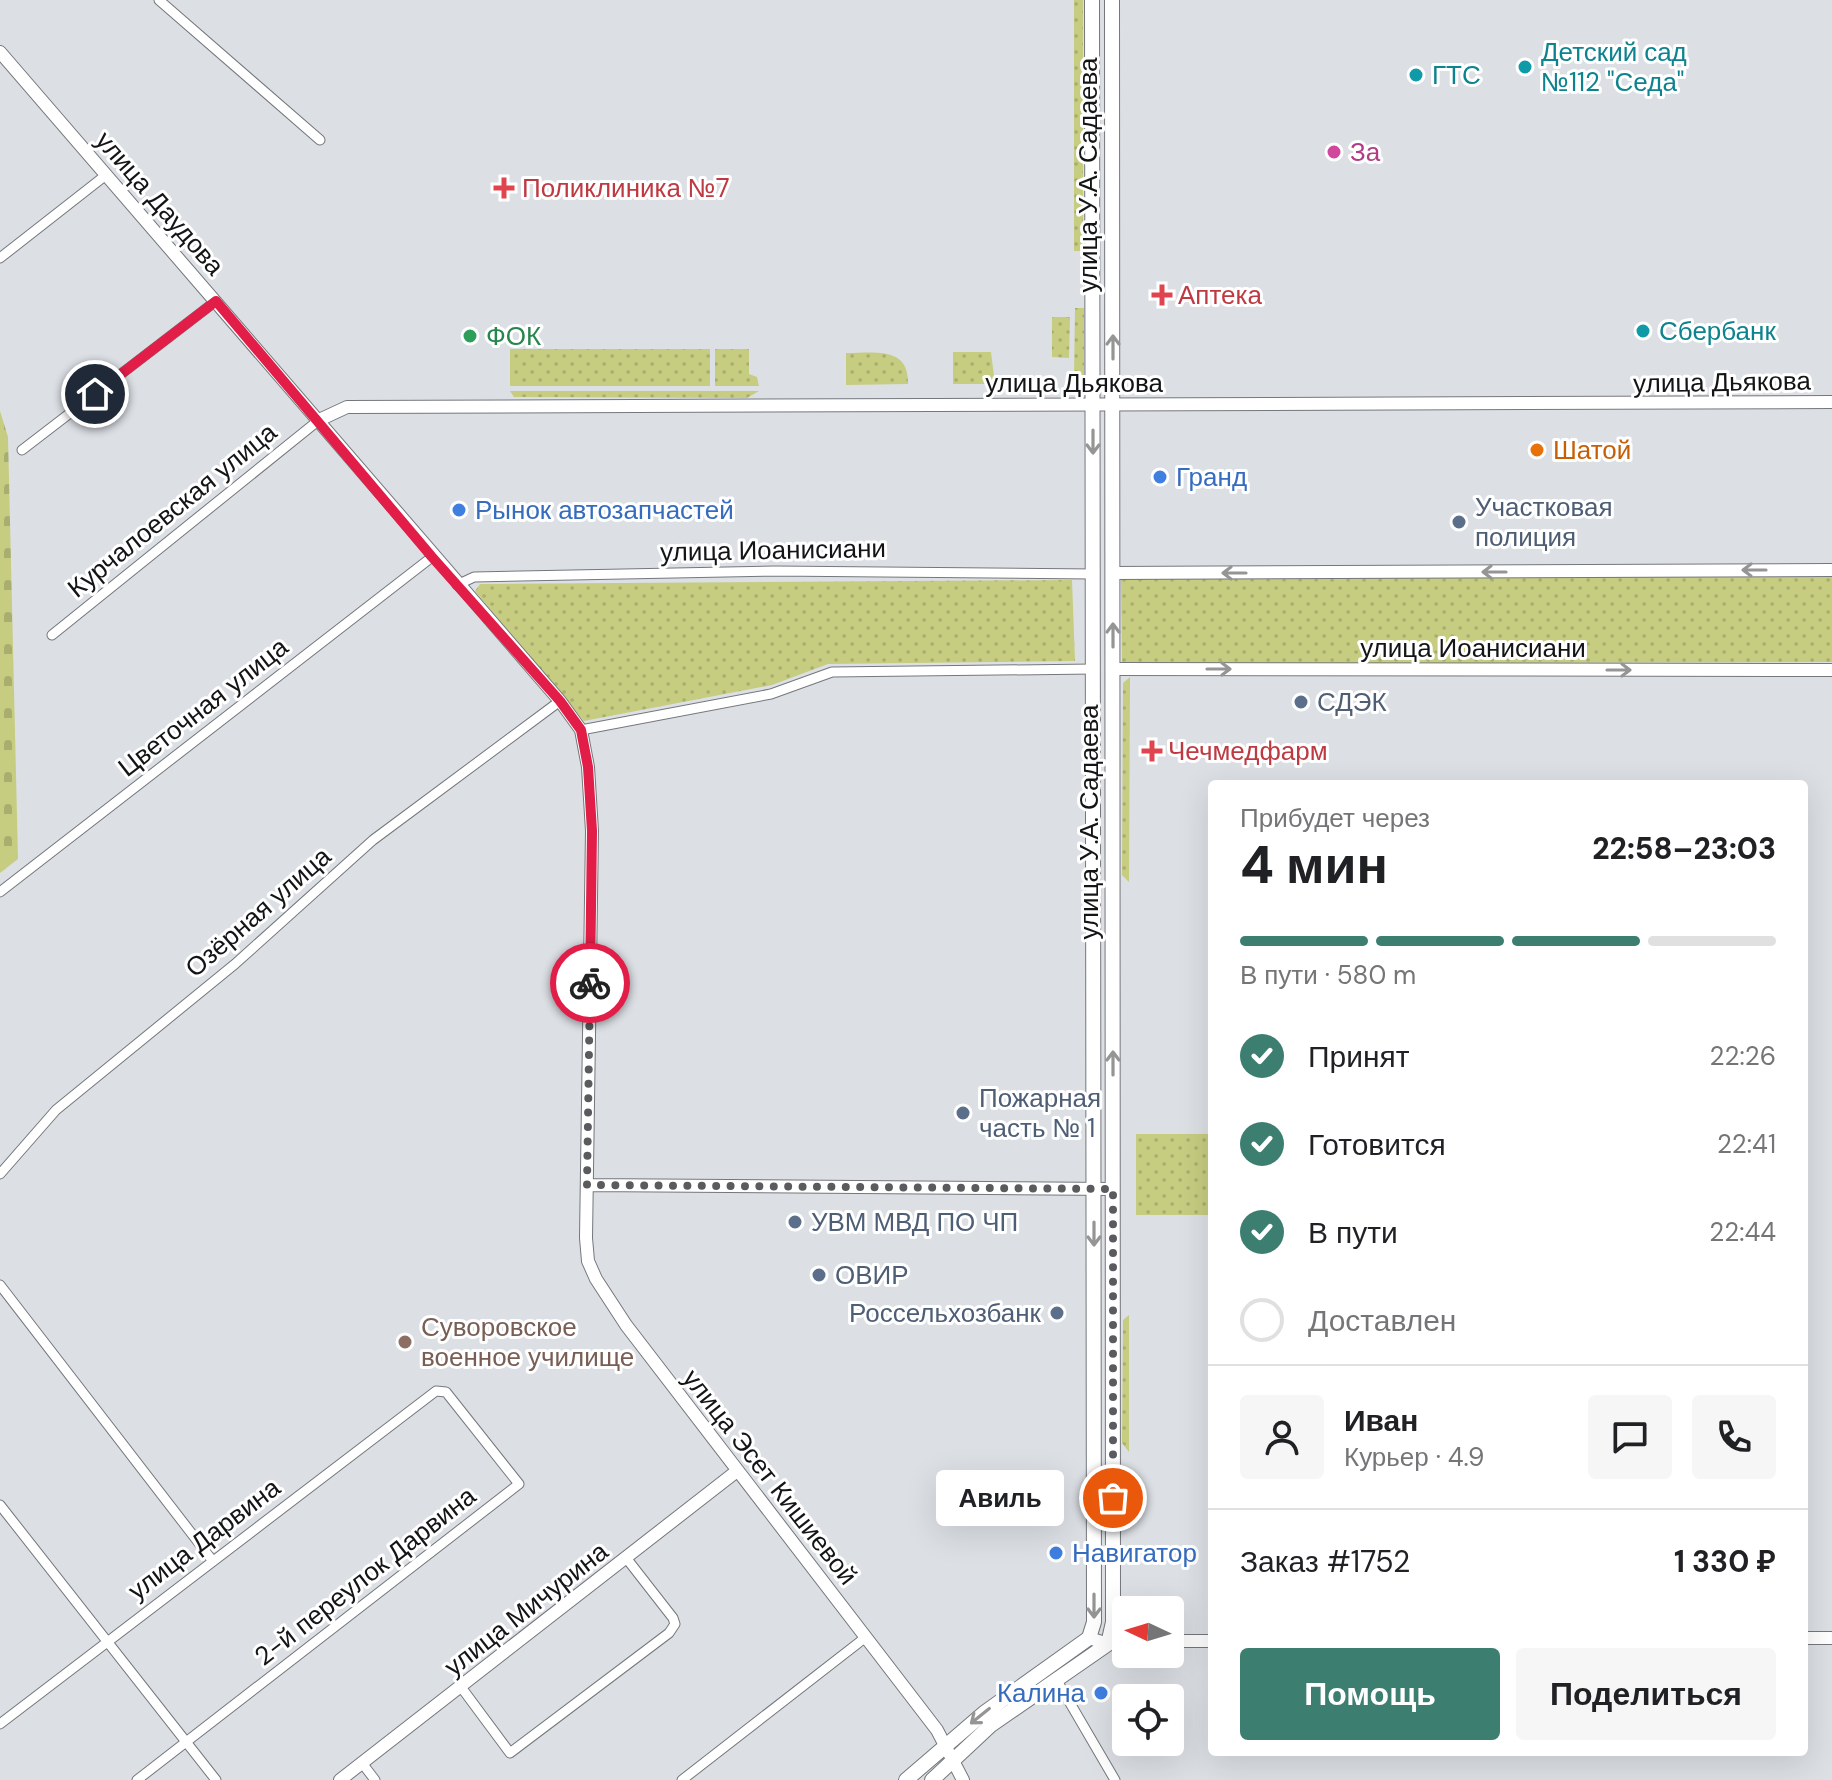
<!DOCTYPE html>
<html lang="ru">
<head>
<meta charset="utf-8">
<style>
	:root { --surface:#fff; --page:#f6f6f6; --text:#202124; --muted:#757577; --line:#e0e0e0; --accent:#3c7e70 }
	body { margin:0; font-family:"DM Sans",sans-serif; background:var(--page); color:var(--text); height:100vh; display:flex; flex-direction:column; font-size:30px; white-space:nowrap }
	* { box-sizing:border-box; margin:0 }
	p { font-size:26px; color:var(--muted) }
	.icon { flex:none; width:44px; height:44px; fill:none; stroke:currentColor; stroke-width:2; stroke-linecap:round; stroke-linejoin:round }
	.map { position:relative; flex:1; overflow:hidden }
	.sheet { position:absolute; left:1208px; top:780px; width:600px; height:976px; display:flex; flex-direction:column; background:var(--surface); border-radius:8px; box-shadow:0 8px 32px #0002 }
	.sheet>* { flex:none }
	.needle { width:52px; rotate:274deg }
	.fabs { position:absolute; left:1112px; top:1596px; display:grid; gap:16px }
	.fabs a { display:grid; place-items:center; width:72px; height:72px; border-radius:8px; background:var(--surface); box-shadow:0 8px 32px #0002; font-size:40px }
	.pin { position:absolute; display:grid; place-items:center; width:68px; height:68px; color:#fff; margin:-34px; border:4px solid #fff; border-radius:50%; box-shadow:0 2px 8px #0007 }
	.courier { position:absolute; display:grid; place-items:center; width:80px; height:80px; margin:-40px; border:6px solid #e11d48; border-radius:50%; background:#fff; color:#222; box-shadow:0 2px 10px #0007 }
	.bubble { position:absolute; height:56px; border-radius:8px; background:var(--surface); box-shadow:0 8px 32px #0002; font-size:26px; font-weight:800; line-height:56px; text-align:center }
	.head em { font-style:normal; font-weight:800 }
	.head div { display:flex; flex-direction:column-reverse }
	.head { display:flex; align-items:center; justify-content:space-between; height:136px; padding:0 32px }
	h1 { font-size:52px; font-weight:800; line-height:60px }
	.bar { display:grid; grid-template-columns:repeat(4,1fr); gap:12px 8px; align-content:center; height:96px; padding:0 32px }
	.bar i { height:10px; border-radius:6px; background:var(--line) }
	.bar .selected { background:var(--accent) }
	.bar p { grid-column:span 4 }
	.line { display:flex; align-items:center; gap:20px; padding:0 32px; border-top:2px solid var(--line) }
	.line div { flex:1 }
	.round { display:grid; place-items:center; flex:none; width:84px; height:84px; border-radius:8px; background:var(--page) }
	ol { padding:0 32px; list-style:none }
	li { display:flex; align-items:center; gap:24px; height:88px }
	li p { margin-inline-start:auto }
	li .icon { padding:8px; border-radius:50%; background:var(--accent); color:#fff; stroke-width:4 }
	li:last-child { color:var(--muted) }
	li i { width:44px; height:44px; border:4px solid var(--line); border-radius:50% }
	.button { display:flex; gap:16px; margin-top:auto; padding:16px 32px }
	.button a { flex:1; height:92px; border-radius:8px; background:var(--accent); color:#fff; font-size:32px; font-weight:800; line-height:92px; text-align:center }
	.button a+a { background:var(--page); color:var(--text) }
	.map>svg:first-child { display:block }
	.green { fill:url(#green-dots) }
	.cemetery { fill:url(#cemetery-stones) }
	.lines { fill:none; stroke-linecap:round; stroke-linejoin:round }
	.street-casing { stroke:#74777b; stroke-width:11 }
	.secondary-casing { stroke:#74777b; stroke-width:14 }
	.primary-casing { stroke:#74777b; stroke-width:16 }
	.street { stroke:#fff; stroke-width:9 }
	.secondary { stroke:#fff; stroke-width:12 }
	.primary { stroke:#fff; stroke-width:14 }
	.oneway { stroke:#959596 }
	.done { stroke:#595b5e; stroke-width:8; stroke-dasharray:0 14.4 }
	.route { stroke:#e11d48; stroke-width:10 }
	.culture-dot { fill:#0f9aa8; stroke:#fff; stroke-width:3 }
	.hotel-dot { fill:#d1479c; stroke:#fff; stroke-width:3 }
	.health-dot { fill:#e0444e; stroke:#fff; stroke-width:3 }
	.leisure-dot { fill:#2e9e5b; stroke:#fff; stroke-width:3 }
	.food-dot { fill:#e8710a; stroke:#fff; stroke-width:3 }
	.shop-dot { fill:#3f7fe0; stroke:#fff; stroke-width:3 }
	.service-dot { fill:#5c6f8a; stroke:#fff; stroke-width:3 }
	.education-dot { fill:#8d6e63; stroke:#fff; stroke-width:3 }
	.labels { text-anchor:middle; stroke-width:6; stroke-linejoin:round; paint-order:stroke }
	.culture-label { font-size:26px; fill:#0d838f; stroke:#fff; text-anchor:start }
	.hotel-label { font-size:26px; fill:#b23c85; stroke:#fff; text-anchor:start }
	.street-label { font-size:26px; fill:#131416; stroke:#fff }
	.health-label { font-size:26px; fill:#be3a42; stroke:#fff; text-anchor:start }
	.leisure-label { font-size:26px; fill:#27864d; stroke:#fff; text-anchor:start }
	.food-label { font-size:26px; fill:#c56008; stroke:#fff; text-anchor:start }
	.shop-label { font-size:26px; fill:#366cbe; stroke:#fff; text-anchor:start }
	.service-label { font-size:26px; fill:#4e5e75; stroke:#fff; text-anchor:start }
	.education-label { font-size:26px; fill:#785e54; stroke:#fff; text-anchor:start }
</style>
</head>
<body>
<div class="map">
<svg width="1832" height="1780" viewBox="0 0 1832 1780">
	<defs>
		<pattern id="green-dots" width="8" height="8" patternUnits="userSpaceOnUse" patternTransform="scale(2)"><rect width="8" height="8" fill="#c6cc80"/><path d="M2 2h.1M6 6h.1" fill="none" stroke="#a9ae6e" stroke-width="1.8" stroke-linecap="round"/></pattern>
		<pattern id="cemetery-stones" width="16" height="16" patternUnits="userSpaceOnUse" patternTransform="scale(2)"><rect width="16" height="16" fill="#c6cc80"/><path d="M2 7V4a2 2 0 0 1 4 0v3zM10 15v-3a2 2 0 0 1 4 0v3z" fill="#a9ae6e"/></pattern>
	</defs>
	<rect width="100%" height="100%" fill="#dce0e5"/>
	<!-- green -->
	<path class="green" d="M1074 0H1083V251H1074Z
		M1075 308H1084V381L1074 378Z
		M1052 317H1070L1069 358 1052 357Z
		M510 349H710V386H510Z
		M715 349H749V374L757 377 759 386H715Z
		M953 352H991L995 384H953Z
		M846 353C875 353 909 346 908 384L846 385Z
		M510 391H759L747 398 514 397Z
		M1832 576V662L1122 664 1121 578Z
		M1072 580 1075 661 828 664 772 685 584 721 475 591 480 584Z
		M1130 677 1129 882 1122 875 1123 683Z
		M1136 1134H1212V1215H1136Z
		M1129 1315V1452L1122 1443 1123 1320Z"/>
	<!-- cemetery -->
	<path class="cemetery" d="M0 411 8 437 18 859 0 873Z"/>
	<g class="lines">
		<defs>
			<path id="street" d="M159 0 320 140
				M0 258 106 175
				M22 450 216 301
				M457 585 474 577 775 571 1093 574
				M52 635 319 420
				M581 730 771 694 832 672 1094 669
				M0 892 432 557
				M0 1174 56 1110 235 964 373 840 560 701
				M0 1285 212 1560
				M0 1505 216 1780
				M1056 1679 1115 1780
				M461 1687 510 1753 669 1633 675 1624 673 1618 627 1559
				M0 1724 436 1391 446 1392 519 1484 137 1780
				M362 1763 375 1780
				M682 1780 866 1637"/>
			<path id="secondary" d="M0 52 560 701 581 730 588 767 592 831 586 1238 588 1261 596 1279 626 1325 937 1730 963 1780
				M319 420 347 407 1832 402
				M1113 573 1832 570
				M1113 669 1832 670
				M587 1185 1113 1189
				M1089 1638 1108 1644 1126 1643
				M1804 1638H1832
				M1170 1641H1212
				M340 1780 737 1471"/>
			<path id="primary" d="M906 1780 984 1713 1089 1638 1094 1622 1092 0
				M932 1780 991 1725 1108 1644 1113 1622 1112 0"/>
		</defs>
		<!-- street casing -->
		<use href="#street" class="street-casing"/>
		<!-- secondary casing -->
		<use href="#secondary" class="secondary-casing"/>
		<!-- primary casing -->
		<use href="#primary" class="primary-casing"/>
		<!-- street -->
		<use href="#street" class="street"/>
		<!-- secondary -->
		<use href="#secondary" class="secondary"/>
		<!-- primary -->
		<use href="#primary" class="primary"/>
	</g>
	<!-- one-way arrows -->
	<defs><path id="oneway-shaft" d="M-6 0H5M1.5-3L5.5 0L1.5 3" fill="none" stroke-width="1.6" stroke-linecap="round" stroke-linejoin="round" transform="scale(2)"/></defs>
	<g class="oneway">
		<use href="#oneway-shaft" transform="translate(1113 347) rotate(-90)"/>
		<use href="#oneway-shaft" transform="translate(1093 442) rotate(90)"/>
		<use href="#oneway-shaft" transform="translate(1754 570) rotate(180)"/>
		<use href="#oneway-shaft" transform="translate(1494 572) rotate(180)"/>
		<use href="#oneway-shaft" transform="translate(1234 573) rotate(180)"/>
		<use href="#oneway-shaft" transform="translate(1113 635) rotate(-90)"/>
		<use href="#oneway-shaft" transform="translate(1219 669)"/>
		<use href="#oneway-shaft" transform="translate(1619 670)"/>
		<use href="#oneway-shaft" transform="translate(1113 1063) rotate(-90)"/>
		<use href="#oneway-shaft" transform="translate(1094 1234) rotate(90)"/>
		<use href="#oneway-shaft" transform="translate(1094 1606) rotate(90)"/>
		<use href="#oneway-shaft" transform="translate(980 1716) rotate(141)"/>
	</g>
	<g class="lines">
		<!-- done -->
		<path class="done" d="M590 983 587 1185 1113 1189V1498"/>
		<!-- route -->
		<path class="route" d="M95 394 216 301 432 557 560 701 581 730 588 767 592 831 590 983"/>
	</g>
	<!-- markers -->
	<g class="culture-dot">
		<circle cx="1525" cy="67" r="8"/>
		<circle cx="1416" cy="75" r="8"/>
		<circle cx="1643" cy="331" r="8"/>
	</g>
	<circle class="hotel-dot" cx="1334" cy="152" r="8"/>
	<g class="health-dot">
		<path d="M500 176h8v8h8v8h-8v8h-8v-8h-8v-8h8z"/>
		<path d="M1158 283h8v8h8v8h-8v8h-8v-8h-8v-8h8z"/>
		<path d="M1148 739h8v8h8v8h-8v8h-8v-8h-8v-8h8z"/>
	</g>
	<circle class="leisure-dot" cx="470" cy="336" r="8"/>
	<circle class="food-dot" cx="1537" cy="450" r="8"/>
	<g class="shop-dot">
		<circle cx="1160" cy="477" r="8"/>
		<circle cx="459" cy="510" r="8"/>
		<circle cx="1056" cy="1553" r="8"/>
		<circle cx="1101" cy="1693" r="8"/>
	</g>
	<g class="service-dot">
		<circle cx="1459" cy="522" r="8"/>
		<circle cx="1301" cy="702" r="8"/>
		<circle cx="963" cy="1113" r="8"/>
		<circle cx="795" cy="1222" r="8"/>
		<circle cx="819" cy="1275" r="8"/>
		<circle cx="1057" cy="1313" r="8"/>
	</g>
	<circle class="education-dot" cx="405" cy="1342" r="8"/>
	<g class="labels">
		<!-- culture labels -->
		<g class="culture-label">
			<text x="1541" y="61">Детский сад<tspan x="1541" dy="30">№112 "Седа"</tspan></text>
			<text x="1432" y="84">ГТС</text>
			<text x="1659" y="340">Сбербанк</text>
		</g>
		<!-- hotel labels -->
		<g class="hotel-label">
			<text x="1350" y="161">За</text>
		</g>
		<!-- street labels -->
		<g class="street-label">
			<text transform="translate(1088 175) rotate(-90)" y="9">улица У.А. Садаева</text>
			<text transform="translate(160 203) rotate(49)" y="9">улица Даудова</text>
			<text transform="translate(1722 382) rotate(-1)" y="9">улица Дьякова</text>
			<text x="1074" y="392">улица Дьякова</text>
			<text transform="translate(172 510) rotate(-39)" y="9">Курчалоевская улица</text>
			<text transform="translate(773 550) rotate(-1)" y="9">улица Иоанисиани</text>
			<text x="1473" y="657">улица Иоанисиани</text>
			<text transform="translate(203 707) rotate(-38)" y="9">Цветочная улица</text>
			<text transform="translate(1089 822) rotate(-90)" y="9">улица У.А. Садаева</text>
			<text transform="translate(258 912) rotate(-41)" y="9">Озёрная улица</text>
			<text transform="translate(770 1477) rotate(52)" y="9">улица Эсет Кишиевой</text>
			<text transform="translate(204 1539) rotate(-37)" y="9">улица Дарвина</text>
			<text transform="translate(365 1576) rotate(-38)" y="9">2-й переулок Дарвина</text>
			<text transform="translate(526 1609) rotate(-38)" y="9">улица Мичурина</text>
		</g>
		<!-- health labels -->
		<g class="health-label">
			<text x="522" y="197">Поликлиника №7</text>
			<text x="1178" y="304">Аптека</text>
			<text x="1168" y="760">Чечмедфарм</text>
		</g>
		<!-- leisure labels -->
		<g class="leisure-label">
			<text x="486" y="345">ФОК</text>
		</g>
		<!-- food labels -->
		<g class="food-label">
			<text x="1553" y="459">Шатой</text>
		</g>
		<!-- shop labels -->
		<g class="shop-label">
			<text x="1176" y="486">Гранд</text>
			<text x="475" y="519">Рынок автозапчастей</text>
			<text x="1072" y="1562">Навигатор</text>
			<text x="1085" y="1702" text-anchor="end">Калина</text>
		</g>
		<!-- service labels -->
		<g class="service-label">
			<text x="1475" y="516">Участковая<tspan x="1475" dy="30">полиция</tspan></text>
			<text x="1317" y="711">СДЭК</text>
			<text x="979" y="1107">Пожарная<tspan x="979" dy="30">часть № 1</tspan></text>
			<text x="811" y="1231">УВМ МВД ПО ЧП</text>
			<text x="835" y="1284">ОВИР</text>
			<text x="1041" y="1322" text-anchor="end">Россельхозбанк</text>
		</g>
		<!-- education labels -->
		<g class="education-label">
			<text x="421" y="1336">Суворовское<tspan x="421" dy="30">военное училище</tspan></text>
		</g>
	</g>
</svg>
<div class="fabs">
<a><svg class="needle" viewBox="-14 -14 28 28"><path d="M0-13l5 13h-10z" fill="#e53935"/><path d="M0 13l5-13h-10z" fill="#757577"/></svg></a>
<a><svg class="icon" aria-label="locate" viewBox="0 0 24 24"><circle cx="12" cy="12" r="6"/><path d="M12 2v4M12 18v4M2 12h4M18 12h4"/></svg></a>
</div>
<div class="pin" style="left:1113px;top:1498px;background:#ea580c"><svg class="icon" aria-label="bag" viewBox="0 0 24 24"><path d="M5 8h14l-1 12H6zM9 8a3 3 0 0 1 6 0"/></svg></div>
<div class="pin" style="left:95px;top:394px;background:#1f2937"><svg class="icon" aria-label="home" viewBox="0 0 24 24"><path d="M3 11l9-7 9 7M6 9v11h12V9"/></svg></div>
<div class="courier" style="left:590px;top:983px"><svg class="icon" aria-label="bike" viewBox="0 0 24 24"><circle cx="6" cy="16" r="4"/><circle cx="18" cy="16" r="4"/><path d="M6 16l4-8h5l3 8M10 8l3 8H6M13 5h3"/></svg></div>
<div class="bubble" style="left:936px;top:1470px;width:128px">Авиль</div>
<section class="sheet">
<div class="head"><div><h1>4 мин</h1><p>Прибудет через</p></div><em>22:58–23:03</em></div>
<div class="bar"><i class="selected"></i><i class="selected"></i><i class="selected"></i><i></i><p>В пути · 580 m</p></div>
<ol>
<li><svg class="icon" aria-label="check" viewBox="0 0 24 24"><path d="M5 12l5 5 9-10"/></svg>Принят<p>22:26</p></li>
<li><svg class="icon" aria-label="check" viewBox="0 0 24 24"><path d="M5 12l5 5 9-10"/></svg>Готовится<p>22:41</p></li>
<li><svg class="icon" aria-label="check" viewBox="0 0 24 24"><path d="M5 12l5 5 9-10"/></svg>В пути<p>22:44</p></li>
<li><i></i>Доставлен</li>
</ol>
<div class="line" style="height:144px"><a class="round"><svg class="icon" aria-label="person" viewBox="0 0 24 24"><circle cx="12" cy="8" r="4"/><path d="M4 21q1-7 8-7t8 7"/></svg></a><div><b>Иван</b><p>Курьер · 4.9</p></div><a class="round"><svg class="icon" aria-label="chat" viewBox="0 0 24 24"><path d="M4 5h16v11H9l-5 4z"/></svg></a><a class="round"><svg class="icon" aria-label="phone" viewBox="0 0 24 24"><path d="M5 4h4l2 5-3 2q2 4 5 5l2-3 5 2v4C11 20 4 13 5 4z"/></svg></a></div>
<div class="line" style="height:104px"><div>Заказ #1752</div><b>1 330 ₽</b></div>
<div class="button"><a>Помощь</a><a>Поделиться</a></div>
</section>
</div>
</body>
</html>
